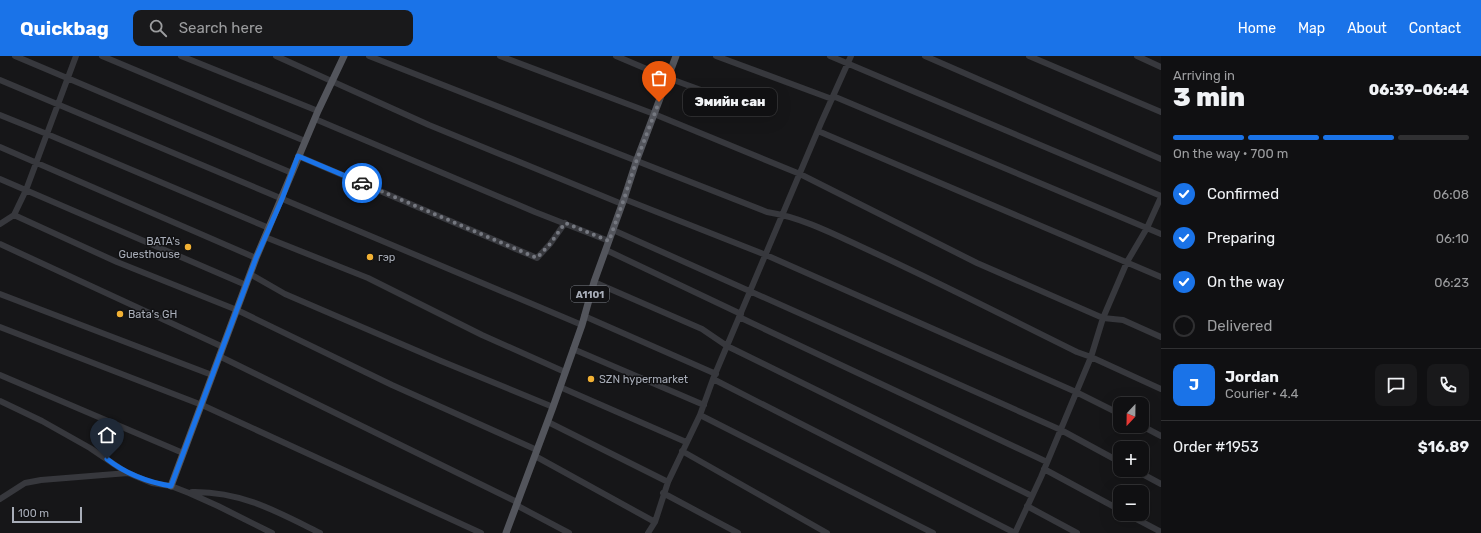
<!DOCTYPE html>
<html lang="en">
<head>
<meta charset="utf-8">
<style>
	:root { --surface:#101012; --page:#19191b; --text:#f1f3f6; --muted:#9c9d9f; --line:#303032; --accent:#1a73e8 }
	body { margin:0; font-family:Rubik,sans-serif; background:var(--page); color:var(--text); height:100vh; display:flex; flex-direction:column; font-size:15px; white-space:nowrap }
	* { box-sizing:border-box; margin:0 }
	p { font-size:13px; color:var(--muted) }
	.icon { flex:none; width:22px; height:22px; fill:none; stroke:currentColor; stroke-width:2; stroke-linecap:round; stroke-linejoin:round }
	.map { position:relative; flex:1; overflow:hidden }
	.drawer { display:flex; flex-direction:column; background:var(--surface); width:320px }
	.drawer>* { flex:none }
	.needle { width:26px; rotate:202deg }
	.buttons { position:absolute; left:1113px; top:341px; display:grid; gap:8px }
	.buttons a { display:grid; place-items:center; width:36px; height:36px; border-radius:8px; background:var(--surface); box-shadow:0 4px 16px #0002,0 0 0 1px var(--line); font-size:20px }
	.scale { position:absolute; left:12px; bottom:10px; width:70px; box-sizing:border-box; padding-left:4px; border:2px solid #a8adb8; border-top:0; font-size:11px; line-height:14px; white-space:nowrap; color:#a8adb8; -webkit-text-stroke:3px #111113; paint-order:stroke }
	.pin { position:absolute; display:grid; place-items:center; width:34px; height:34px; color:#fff; margin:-41px -17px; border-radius:50% 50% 50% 0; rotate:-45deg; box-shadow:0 0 4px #0007 }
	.pin .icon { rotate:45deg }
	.courier { position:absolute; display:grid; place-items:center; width:40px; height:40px; margin:-20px; border:3px solid #1a73e8; border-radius:50%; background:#fff; color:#222; box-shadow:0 1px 5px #0007 }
	.bubble { position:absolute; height:28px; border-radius:8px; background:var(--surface); box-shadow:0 4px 16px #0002,0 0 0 1px var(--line); font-size:13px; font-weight:800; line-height:28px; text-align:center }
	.head em { font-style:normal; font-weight:800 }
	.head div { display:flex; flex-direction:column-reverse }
	.head { display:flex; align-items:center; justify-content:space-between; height:68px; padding:0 12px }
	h1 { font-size:26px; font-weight:800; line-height:30px }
	.bar { display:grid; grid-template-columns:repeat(4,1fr); gap:6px 4px; align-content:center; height:48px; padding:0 12px }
	.bar i { height:5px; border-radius:3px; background:var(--line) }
	.bar .selected { background:var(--accent) }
	.bar p { grid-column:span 4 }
	.line { display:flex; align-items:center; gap:10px; padding:0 12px; border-top:1px solid var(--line) }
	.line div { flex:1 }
	.round { display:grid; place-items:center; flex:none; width:42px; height:42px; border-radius:8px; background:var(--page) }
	ol { padding:0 12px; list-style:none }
	li { display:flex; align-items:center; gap:12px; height:44px }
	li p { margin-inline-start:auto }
	li .icon { padding:4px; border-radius:50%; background:var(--accent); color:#fff; stroke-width:4 }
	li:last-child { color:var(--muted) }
	li i { width:22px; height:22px; border:2px solid var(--line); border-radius:50% }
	header { display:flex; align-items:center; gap:24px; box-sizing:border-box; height:56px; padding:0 20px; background:var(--accent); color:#fff }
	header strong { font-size:19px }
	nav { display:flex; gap:22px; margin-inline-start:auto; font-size:14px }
	.search { width:280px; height:36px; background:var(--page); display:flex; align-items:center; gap:10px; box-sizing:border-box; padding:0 14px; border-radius:8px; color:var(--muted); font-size:15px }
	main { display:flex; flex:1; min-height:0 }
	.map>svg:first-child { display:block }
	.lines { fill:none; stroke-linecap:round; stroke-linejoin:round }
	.minor { stroke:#37383d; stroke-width:6 }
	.major { stroke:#53555c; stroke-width:7 }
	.done { stroke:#757880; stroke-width:4; stroke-dasharray:0 7.2 }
	.route { stroke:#1a73e8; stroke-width:5 }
	.poi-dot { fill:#f2b134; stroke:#111113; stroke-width:1.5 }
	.labels { text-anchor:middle; stroke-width:3; stroke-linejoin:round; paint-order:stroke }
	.shield { fill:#111113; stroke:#7b7e86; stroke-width:1 }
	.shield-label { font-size:10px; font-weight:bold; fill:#a8adb8 }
	.poi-label { font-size:11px; fill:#a8adb8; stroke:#111113; text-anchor:start }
</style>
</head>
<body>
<header>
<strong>Quickbag</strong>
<div class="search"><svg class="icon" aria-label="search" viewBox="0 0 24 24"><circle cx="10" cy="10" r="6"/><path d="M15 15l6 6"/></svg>Search here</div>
<nav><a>Home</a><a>Map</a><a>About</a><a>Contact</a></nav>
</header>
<main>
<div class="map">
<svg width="1161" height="477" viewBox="0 0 1161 477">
	<rect width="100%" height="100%" fill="#161618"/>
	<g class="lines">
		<!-- minor -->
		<path class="minor" d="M15 0 292 117
			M102 0 305 85
			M181 0 318 55
			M276 0 429 69 622 148
			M369 0 767 156C806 162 841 182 877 198 944 229 1010 263 1077 296L1091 301 1161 333
			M500 0 654 58 800 118 977 207 1103 262 1123 264 1161 281
			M616 0 668 22 742 49
			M716 0 832 43
			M830 0 1161 140
			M925 0 1161 103
			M1029 0 1161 56
			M1137 0 1161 11
			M0 24 582 269
			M833 40 1161 178
			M0 59 47 78 269 172
			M315 63 535 156 609 185
			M818 75 1161 221
			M0 91 256 202
			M298 100 537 202 550 188 565 167
			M0 123 246 229
			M624 143 766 199 1076 336 1120 358
			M14 159 117 206 237 254 392 329 537 394
			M0 168 14 159 26 134 76 0
			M613 174 1061 374 1120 406
			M265 181 368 222 482 279 565 316
			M0 188 223 291
			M606 194 741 258
			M250 218 285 238 441 305 553 351
			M594 226 702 273 727 290 1032 440
			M0 238 212 319
			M584 260 716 318
			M739 261 1047 406
			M0 271 202 349 481 477
			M573 293 704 349
			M219 300 517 446
			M0 319 183 397
			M713 323 1015 477 1041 421 1091 301 1103 262 1127 206 1147 172 1161 141
			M560 331 686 386
			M0 345 42 365 90 392 127 417
			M700 359 933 477
			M548 366 668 426
			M1142 370 1161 380
			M682 395 827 477
			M535 400 655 466
			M1044 413 1120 454
			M1135 414 1161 428
			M192 436C241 435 278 456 320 477
			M663 437 738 477
			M0 443 25 427 41 424 128 417 152 427 171 430 189 437 218 450 272 477
			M516 449 569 477
			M1027 450 1077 477
			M1127 458 1161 476
			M648 477 655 466 668 426 700 359 713 323 821 67 851 0"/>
		<!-- major -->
		<path class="major" d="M171 430 256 202 318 55 344 0
			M506 477 553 351 582 269 594 226 624 143 636 106 676 0"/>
	</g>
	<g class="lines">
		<!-- done -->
		<path class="done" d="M362 127 537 202 550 188 565 167 609 185 624 143 636 106 659 46"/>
		<!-- route -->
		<path class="route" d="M107 403C126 418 147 426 171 430L256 202 282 143 298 100 362 127"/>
	</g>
	<!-- markers -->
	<g class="poi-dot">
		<circle cx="188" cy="191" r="4"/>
		<circle cx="370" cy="201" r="4"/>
		<circle cx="120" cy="258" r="4"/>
		<circle cx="591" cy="323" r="4"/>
	</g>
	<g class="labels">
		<!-- shield labels -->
		<rect class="shield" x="571" y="230" width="38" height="16" rx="3"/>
		<g class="shield-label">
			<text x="590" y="242">A1101</text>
		</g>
		<!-- poi labels -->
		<g class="poi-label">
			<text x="180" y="189" text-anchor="end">BATA's<tspan x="180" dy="13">Guesthouse</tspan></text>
			<text x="378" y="205">гэр</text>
			<text x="128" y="262">Bata's GH</text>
			<text x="599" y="327">SZN hypermarket</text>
		</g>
	</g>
</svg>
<div class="buttons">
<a><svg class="needle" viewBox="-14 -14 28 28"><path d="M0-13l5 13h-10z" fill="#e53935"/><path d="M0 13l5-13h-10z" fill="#9c9d9f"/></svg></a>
<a>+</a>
<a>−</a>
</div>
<div class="scale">100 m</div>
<div class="pin" style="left:659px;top:46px;background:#ea580c"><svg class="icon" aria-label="bag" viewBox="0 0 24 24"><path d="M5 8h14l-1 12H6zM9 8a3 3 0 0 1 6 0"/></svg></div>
<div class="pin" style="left:107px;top:403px;background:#1f2937"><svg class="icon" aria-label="home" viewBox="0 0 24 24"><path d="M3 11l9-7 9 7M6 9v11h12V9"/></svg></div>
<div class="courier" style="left:362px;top:127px"><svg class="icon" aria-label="car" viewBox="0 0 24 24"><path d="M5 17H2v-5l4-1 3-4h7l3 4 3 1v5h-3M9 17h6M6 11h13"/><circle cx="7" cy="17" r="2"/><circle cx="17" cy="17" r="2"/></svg></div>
<div class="bubble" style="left:683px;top:32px;width:94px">Эмийн сан</div>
</div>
<section class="drawer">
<div class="head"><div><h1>3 min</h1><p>Arriving in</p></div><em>06:39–06:44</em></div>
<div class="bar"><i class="selected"></i><i class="selected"></i><i class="selected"></i><i></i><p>On the way · 700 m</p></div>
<ol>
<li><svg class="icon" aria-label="check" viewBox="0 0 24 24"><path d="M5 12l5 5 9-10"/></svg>Confirmed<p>06:08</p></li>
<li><svg class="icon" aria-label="check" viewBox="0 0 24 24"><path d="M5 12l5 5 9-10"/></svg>Preparing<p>06:10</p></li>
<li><svg class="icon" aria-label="check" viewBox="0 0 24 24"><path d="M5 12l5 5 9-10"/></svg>On the way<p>06:23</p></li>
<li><i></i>Delivered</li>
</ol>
<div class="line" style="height:72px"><b class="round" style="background:var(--accent);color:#fff">J</b><div><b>Jordan</b><p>Courier · 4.4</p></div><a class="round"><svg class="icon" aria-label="chat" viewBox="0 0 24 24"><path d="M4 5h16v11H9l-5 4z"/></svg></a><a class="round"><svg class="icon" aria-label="phone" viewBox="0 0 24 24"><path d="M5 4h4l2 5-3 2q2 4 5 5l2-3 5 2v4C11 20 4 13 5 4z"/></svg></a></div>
<div class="line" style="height:52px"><div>Order #1953</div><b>$16.89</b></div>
</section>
</main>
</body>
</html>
